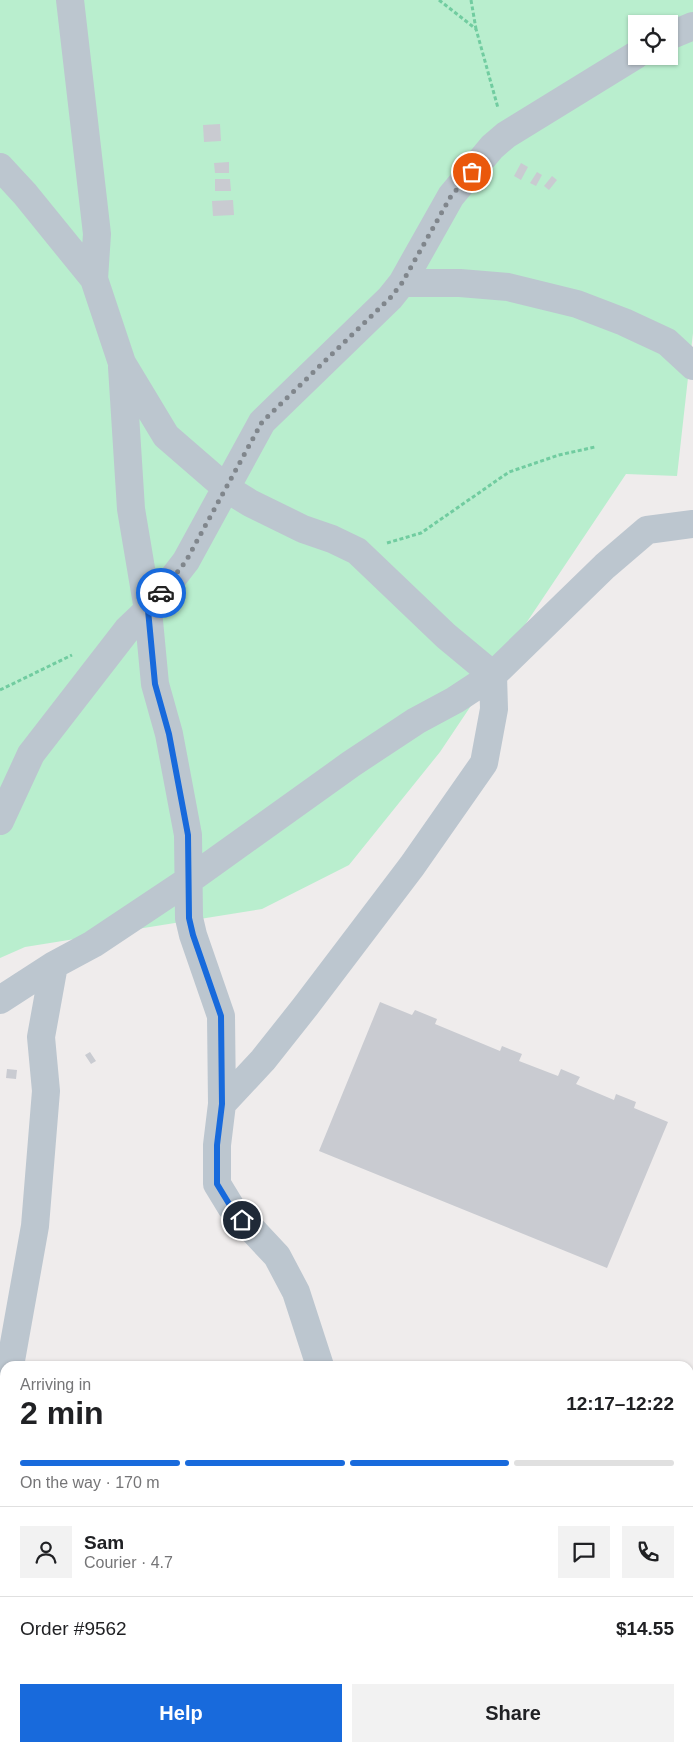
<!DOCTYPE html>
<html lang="en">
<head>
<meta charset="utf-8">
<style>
	:root { --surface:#fff; --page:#f2f2f2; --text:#202124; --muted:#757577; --line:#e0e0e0; --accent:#186adc }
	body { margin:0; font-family:Helvetica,sans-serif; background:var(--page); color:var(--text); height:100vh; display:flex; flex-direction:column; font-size:19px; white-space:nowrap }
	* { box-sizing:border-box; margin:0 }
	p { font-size:16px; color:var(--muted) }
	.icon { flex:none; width:28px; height:28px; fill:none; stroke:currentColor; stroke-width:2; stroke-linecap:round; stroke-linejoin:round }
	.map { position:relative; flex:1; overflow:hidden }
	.panel { position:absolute; left:0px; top:1361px; width:694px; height:391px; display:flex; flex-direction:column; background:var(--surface); border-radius:15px 15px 0 0; box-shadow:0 1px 4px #0004 }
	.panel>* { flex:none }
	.controls { position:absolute; left:628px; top:15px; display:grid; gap:10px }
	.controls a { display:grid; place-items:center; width:50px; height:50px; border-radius:0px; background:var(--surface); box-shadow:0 1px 4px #0004; font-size:25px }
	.pin { position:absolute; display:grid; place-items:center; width:42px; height:42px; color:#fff; margin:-21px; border:2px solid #fff; border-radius:50%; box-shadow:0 1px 5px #0007 }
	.courier { position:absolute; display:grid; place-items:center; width:50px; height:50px; margin:-25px; border:4px solid #186adc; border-radius:50%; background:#fff; color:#222; box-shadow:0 1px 6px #0007 }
	.headline em { font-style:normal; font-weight:800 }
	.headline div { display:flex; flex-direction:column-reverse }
	.headline { display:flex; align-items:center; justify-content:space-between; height:85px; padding:0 20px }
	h1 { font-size:32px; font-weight:800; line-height:38px }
	.bar { display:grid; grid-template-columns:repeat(4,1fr); gap:8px 5px; align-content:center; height:60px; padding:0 20px }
	.bar i { height:6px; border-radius:4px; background:var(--line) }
	.bar .current { background:var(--accent) }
	.bar p { grid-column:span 4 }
	.line { display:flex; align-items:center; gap:12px; padding:0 20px; border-top:1px solid var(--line) }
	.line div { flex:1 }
	.round { display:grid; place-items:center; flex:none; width:52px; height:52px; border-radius:0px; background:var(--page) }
	.action { display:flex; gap:10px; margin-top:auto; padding:10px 20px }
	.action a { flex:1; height:58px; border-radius:0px; background:var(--accent); color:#fff; font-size:20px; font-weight:800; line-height:58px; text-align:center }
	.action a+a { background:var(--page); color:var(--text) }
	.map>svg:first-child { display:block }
	.green { fill:#b9eece; fill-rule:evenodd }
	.building { fill:#c9cbd1 }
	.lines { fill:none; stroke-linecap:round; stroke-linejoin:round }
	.path { stroke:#71cca0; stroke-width:3; stroke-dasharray:4 2.5; stroke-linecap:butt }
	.minor { stroke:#bcc6cf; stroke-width:28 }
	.done { stroke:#80868c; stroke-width:5; stroke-dasharray:0 9 }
	.route { stroke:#186adc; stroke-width:6 }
</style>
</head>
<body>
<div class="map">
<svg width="693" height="1752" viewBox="0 0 693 1752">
	<rect width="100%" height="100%" fill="#efecec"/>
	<!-- green -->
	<path class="green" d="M0 0H693V333L677 476 626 474 440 752 349 865 262 909 25 947 0 958ZM636 24H669V56H636Z"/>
	<!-- building -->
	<path class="building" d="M220 124 221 141 204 142 203 125Z
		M229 162V173H215L214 163Z
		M521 163 528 167 521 180 514 176Z
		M537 172 542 175 536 186 530 183Z
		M552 176 557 180 549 190 544 186Z
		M215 179H230L231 191H215Z
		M233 200 234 215 213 216 212 201Z
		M380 1002 412 1015 415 1010 437 1019 435 1024 500 1051 502 1046 522 1054 519 1061 558 1076 561 1069 580 1077 576 1084 614 1100 616 1094 636 1102 634 1108 668 1122 607 1268 319 1151Z
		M90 1052 96 1061 91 1064 85 1055Z
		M7 1069 17 1070 16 1079 6 1078Z
		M4 1701H5V1725L0 1724Z
		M102 1748H126L124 1752H101Z"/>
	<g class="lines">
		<!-- path -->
		<path class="path" d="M439 0 476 29 498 108
			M471 0 476 29
			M387 543 421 533 509 472 559 455 595 447
			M0 690 72 655"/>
		<!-- minor -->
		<path class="minor" d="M70 0 97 234 94 279
			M669 36 693 26
			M0 167 25 194 94 279 122 363 166 436 226 488 250 503 303 529 332 539 357 551 446 636 493 675 494 709 484 763 412 866 305 1007 263 1060 222 1104
			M402 283H460L508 287 577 304 624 322 667 342 693 366
			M122 367 131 509 148 610 155 684 169 734 188 835 189 918 193 935 221 1016 222 1104 217 1145V1184L231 1207 277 1256 296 1292 320 1366
			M0 821 31 754 127 630 148 610 186 561 262 422 390 298 402 283 451 196 492 147 506 135 636 55
			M0 1000 54 965 93 944 189 880 351 764 416 721 455 700 493 675 605 566 647 530 693 524
			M10 1366 35 1226 46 1091 41 1037 54 965
			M0 1434 5 1398
			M649 1752 651 1748"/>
	</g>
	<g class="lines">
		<!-- done -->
		<path class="done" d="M161 593 186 561 262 422 390 298 402 283 451 196 472 172"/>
		<!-- route -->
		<path class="route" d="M161 593 148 610 155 684 169 734 188 835 189 918 193 935 221 1016 222 1104 217 1145V1184L231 1207 242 1220"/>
	</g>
</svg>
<div class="controls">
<a><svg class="icon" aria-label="locate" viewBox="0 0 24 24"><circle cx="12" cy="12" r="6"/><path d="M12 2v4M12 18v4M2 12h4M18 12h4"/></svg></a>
</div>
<div class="pin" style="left:472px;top:172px;background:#ea580c"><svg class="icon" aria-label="bag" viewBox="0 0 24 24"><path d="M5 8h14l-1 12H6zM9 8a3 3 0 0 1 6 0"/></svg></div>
<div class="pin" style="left:242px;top:1220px;background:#1f2937"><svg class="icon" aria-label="home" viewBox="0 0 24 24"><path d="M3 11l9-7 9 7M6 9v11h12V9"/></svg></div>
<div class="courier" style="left:161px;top:593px"><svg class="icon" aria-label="car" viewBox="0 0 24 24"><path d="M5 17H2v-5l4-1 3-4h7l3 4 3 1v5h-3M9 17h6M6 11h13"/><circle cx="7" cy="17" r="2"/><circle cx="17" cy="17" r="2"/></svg></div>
<section class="panel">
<div class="headline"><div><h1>2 min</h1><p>Arriving in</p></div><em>12:17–12:22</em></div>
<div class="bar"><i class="current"></i><i class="current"></i><i class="current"></i><i></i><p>On the way · 170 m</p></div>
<div class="line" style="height:90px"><a class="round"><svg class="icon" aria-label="person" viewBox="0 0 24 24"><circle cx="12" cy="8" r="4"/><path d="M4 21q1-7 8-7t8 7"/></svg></a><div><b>Sam</b><p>Courier · 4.7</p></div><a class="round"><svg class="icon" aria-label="chat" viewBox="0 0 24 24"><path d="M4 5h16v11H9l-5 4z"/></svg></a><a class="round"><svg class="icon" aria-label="phone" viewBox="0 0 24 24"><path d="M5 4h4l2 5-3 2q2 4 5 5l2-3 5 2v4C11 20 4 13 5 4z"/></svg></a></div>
<div class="line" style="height:65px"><div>Order #9562</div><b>$14.55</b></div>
<div class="action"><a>Help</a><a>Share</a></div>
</section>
</div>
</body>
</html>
